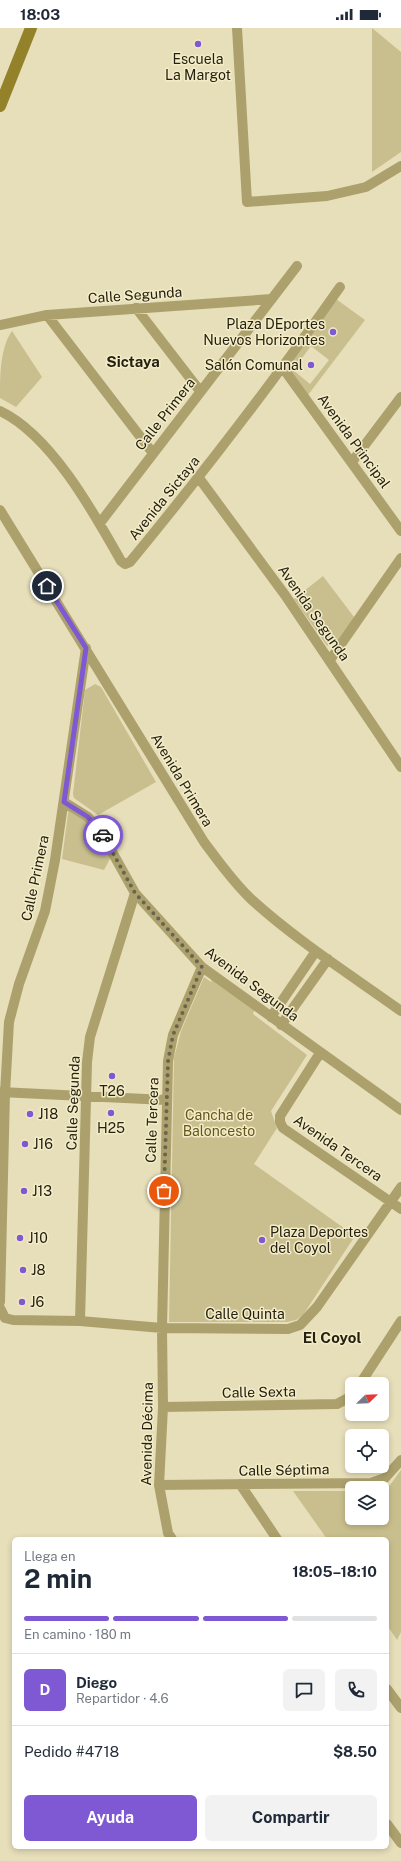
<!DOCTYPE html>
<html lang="es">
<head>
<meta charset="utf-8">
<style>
	:root { --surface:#fff; --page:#f2f2f3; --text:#1f2937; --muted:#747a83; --line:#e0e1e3; --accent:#7f59d3 }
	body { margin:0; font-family:"Public Sans",sans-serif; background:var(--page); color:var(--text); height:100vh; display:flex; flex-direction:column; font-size:15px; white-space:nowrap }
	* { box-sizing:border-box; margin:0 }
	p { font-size:13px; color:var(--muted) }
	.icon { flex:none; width:22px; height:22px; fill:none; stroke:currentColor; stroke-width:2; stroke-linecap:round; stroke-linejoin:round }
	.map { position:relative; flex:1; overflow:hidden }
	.details { position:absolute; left:12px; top:1509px; width:377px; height:312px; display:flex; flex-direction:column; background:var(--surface); border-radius:6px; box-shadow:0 2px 6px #0003 }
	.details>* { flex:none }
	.needle { width:26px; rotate:67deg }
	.fabs { position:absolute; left:345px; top:1349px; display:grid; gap:8px }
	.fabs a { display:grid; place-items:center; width:44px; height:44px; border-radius:6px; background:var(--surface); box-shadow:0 2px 6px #0003; font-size:20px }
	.pin { position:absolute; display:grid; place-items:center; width:34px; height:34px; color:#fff; margin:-17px; border:2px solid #fff; border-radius:50%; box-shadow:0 1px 4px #0007 }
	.courier { position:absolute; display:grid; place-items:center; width:40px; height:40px; margin:-20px; border:3px solid #7f59d3; border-radius:50%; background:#fff; color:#222; box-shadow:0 1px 5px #0007 }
	.head em { font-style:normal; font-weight:700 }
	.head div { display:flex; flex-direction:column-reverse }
	.head { display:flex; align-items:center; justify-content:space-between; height:68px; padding:0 12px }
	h1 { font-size:26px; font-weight:700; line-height:30px }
	.bar { display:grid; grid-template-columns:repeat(4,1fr); gap:6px 4px; align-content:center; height:48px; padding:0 12px }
	.bar i { height:5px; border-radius:3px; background:var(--line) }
	.bar .current { background:var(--accent) }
	.bar p { grid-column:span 4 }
	.line { display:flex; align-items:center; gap:10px; padding:0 12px; border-top:1px solid var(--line) }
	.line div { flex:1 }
	.round { display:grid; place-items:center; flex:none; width:42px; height:42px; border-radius:6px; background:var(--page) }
	.action { display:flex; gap:8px; margin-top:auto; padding:8px 12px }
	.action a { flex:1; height:46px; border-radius:6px; background:var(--accent); color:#fff; font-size:16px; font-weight:700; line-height:46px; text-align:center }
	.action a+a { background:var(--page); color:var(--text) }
	.status { display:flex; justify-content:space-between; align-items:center; height:28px; padding:0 20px; background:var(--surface); direction:ltr }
	.status svg { height:11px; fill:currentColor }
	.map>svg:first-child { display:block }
	.green { fill:#c9bf8e; fill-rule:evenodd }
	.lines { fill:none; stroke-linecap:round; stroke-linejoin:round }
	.street { stroke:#aca16d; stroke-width:10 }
	.secondary { stroke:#94822a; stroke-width:12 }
	.done { stroke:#68644d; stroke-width:4; stroke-dasharray:0 7.2 }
	.route { stroke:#7f59d3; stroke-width:5 }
	.poi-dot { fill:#7f59d3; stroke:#f4ecc7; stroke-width:1.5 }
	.labels { text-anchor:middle; stroke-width:3; stroke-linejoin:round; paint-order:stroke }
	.poi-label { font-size:14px; fill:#242113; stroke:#f4ecc7; text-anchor:start }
	.street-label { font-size:14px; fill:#242113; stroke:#f4ecc7 }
	.park-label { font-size:14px; fill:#63571f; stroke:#f4ecc7 }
	.neighbourhood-label { font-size:15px; font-weight:bold; fill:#242113; stroke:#f4ecc7 }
</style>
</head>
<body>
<div class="status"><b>18:03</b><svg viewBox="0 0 49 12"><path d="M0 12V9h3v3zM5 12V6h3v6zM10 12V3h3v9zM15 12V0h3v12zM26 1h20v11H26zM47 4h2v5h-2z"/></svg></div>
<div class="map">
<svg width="401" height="1833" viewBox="0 0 401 1833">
	<rect width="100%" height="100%" fill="#e7dfba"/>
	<!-- green -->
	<path class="green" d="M372 0 401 24V124L372 144Z
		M336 271 365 292 308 367 287 340ZM311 318 329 332 310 356 293 342Z
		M12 303 42 349 16 379 0 370C0 348 0 320 12 303Z
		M323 548 354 589 339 614 327 618 294 571Z
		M95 656 101 659 156 754 98 787 74 770 73 766 85 662Z
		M69 778 96 800 112 827 104 842 62 831Z
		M204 949 211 954 212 950 255 981 253 986 307 1027 271 1083 277 1100 254 1136 355 1208 303 1287 296 1292 287 1294H169L174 1030 181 1003Z
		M401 1442V1604L397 1612 387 1597V1511H327L293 1463H352V1490H382V1460L390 1457Z"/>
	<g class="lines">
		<!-- street -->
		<path class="street" d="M237 0 247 174 327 168 366 159 401 138
			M136 280 200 363
			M47 287 152 424
			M0 297 47 287 272 271
			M283 340 401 503
			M0 383C51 407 94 485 121 533L125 536 130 534C204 444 274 353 340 259
			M352 434 401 369
			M199 450 285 567 401 739
			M0 482 204 814C219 834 233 854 251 871 297 913 351 947 401 983
			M100 495 297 238
			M330 632 401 530
			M64 774 88 789 102 806 135 865 202 939 401 1082
			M271 989 316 923
			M281 997 328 931
			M320 1025 280 1088V1094L283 1100 401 1181
			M0 1064 166 1072
			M0 1274 5 1065 9 994 19 956 45 883 55 832 86 620
			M0 1280 5 1290 13 1292 80 1293 162 1300 288 1301 300 1297 317 1279 401 1159
			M80 1293 87 1034 90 1009 135 865
			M360 1356 401 1293
			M163 1379 337 1376 352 1368
			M240 1456 277 1511
			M159 1457 371 1455 385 1450 401 1432
			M172 1511 168 1505 159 1457 163 1379 162 1300 168 1033 173 1007 202 939
			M387 1661 401 1680
			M387 1796 401 1815"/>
		<!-- secondary -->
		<path class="secondary" d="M0 78 31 0"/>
	</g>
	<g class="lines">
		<!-- done -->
		<path class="done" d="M103 807 135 865 202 939 173 1007 168 1033 164 1163"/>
		<!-- route -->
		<path class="route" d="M47 558 86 620 64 774 88 789 103 807"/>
	</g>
	<!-- markers -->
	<g class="poi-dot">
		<circle cx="198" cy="16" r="4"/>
		<circle cx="333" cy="304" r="4"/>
		<circle cx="311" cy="337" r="4"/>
		<circle cx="112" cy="1048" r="4"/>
		<circle cx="111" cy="1085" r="4"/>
		<circle cx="30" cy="1086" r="4"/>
		<circle cx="25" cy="1116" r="4"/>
		<circle cx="24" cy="1163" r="4"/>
		<circle cx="20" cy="1210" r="4"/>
		<circle cx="262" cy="1212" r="4"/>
		<circle cx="23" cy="1242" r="4"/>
		<circle cx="22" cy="1274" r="4"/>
	</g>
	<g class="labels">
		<!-- poi labels -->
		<g class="poi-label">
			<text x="198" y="36" text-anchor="middle">Escuela<tspan x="198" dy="16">La Margot</tspan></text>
			<text x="325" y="301" text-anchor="end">Plaza DEportes<tspan x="325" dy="16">Nuevos Horizontes</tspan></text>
			<text x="303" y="342" text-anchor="end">Salón Comunal</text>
			<text x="112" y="1068" text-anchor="middle">T26</text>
			<text x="38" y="1091">J18</text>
			<text x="111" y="1105" text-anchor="middle">H25</text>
			<text x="33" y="1121">J16</text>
			<text x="32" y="1168">J13</text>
			<text x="270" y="1209">Plaza Deportes<tspan x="270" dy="16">del Coyol</tspan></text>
			<text x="28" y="1215">J10</text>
			<text x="31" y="1247">J8</text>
			<text x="30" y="1279">J6</text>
		</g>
		<!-- street labels -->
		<g class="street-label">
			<text transform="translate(135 267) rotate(-4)" y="5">Calle Segunda</text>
			<text transform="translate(165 386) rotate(-52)" y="5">Calle Primera</text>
			<text transform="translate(354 413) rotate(54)" y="5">Avenida Principal</text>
			<text transform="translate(164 470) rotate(-51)" y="5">Avenida Sictaya</text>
			<text transform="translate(314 585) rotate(55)" y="5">Avenida Segunda</text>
			<text transform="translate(182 752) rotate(59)" y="5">Avenida Primera</text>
			<text transform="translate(35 850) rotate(-78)" y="5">Calle Primera</text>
			<text transform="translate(252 956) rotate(37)" y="5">Avenida Segunda</text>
			<text transform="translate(73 1075) rotate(-88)" y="5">Calle Segunda</text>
			<text transform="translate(152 1092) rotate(-88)" y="5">Calle Tercera</text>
			<text transform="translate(338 1120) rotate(35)" y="5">Avenida Tercera</text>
			<text x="245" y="1291">Calle Quinta</text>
			<text transform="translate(259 1364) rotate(-1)" y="5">Calle Sexta</text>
			<text transform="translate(147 1406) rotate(-89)" y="5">Avenida Décima</text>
			<text transform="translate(284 1442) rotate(-1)" y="5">Calle Séptima</text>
		</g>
		<!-- park labels -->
		<g class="park-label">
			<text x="219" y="1092">Cancha de<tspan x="219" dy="16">Baloncesto</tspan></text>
		</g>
		<!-- neighbourhood labels -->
		<g class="neighbourhood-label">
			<text x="133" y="339">Sictaya</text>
			<text x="332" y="1315">El Coyol</text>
		</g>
	</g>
</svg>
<div class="fabs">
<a><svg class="needle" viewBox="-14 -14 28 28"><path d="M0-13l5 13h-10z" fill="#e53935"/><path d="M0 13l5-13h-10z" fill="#747a83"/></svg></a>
<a><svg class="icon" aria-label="locate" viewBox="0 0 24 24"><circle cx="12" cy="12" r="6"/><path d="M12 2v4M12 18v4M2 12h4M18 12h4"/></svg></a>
<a><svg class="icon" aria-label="layers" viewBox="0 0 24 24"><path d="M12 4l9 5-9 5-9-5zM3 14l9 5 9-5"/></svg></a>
</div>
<div class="pin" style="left:164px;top:1163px;background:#ea580c"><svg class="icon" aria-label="bag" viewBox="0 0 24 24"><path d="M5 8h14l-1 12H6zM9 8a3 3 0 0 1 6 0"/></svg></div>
<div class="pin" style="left:47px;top:558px;background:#1f2937"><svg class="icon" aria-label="home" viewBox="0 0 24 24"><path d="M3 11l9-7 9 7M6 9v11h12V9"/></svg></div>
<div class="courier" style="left:103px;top:807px"><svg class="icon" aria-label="car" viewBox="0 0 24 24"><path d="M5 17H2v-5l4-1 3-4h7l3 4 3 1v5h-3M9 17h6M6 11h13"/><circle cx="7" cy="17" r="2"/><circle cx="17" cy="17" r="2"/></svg></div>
<section class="details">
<div class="head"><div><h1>2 min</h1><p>Llega en</p></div><em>18:05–18:10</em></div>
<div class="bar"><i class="current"></i><i class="current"></i><i class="current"></i><i></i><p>En camino · 180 m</p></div>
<div class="line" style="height:72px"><b class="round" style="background:var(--accent);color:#fff">D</b><div><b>Diego</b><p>Repartidor · 4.6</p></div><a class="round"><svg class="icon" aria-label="chat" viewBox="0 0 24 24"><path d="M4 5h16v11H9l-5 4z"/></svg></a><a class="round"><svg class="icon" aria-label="phone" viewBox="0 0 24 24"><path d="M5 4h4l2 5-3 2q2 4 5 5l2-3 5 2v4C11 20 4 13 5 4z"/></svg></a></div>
<div class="line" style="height:52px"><div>Pedido #4718</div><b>$8.50</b></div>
<div class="action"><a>Ayuda</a><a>Compartir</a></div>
</section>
</div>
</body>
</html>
